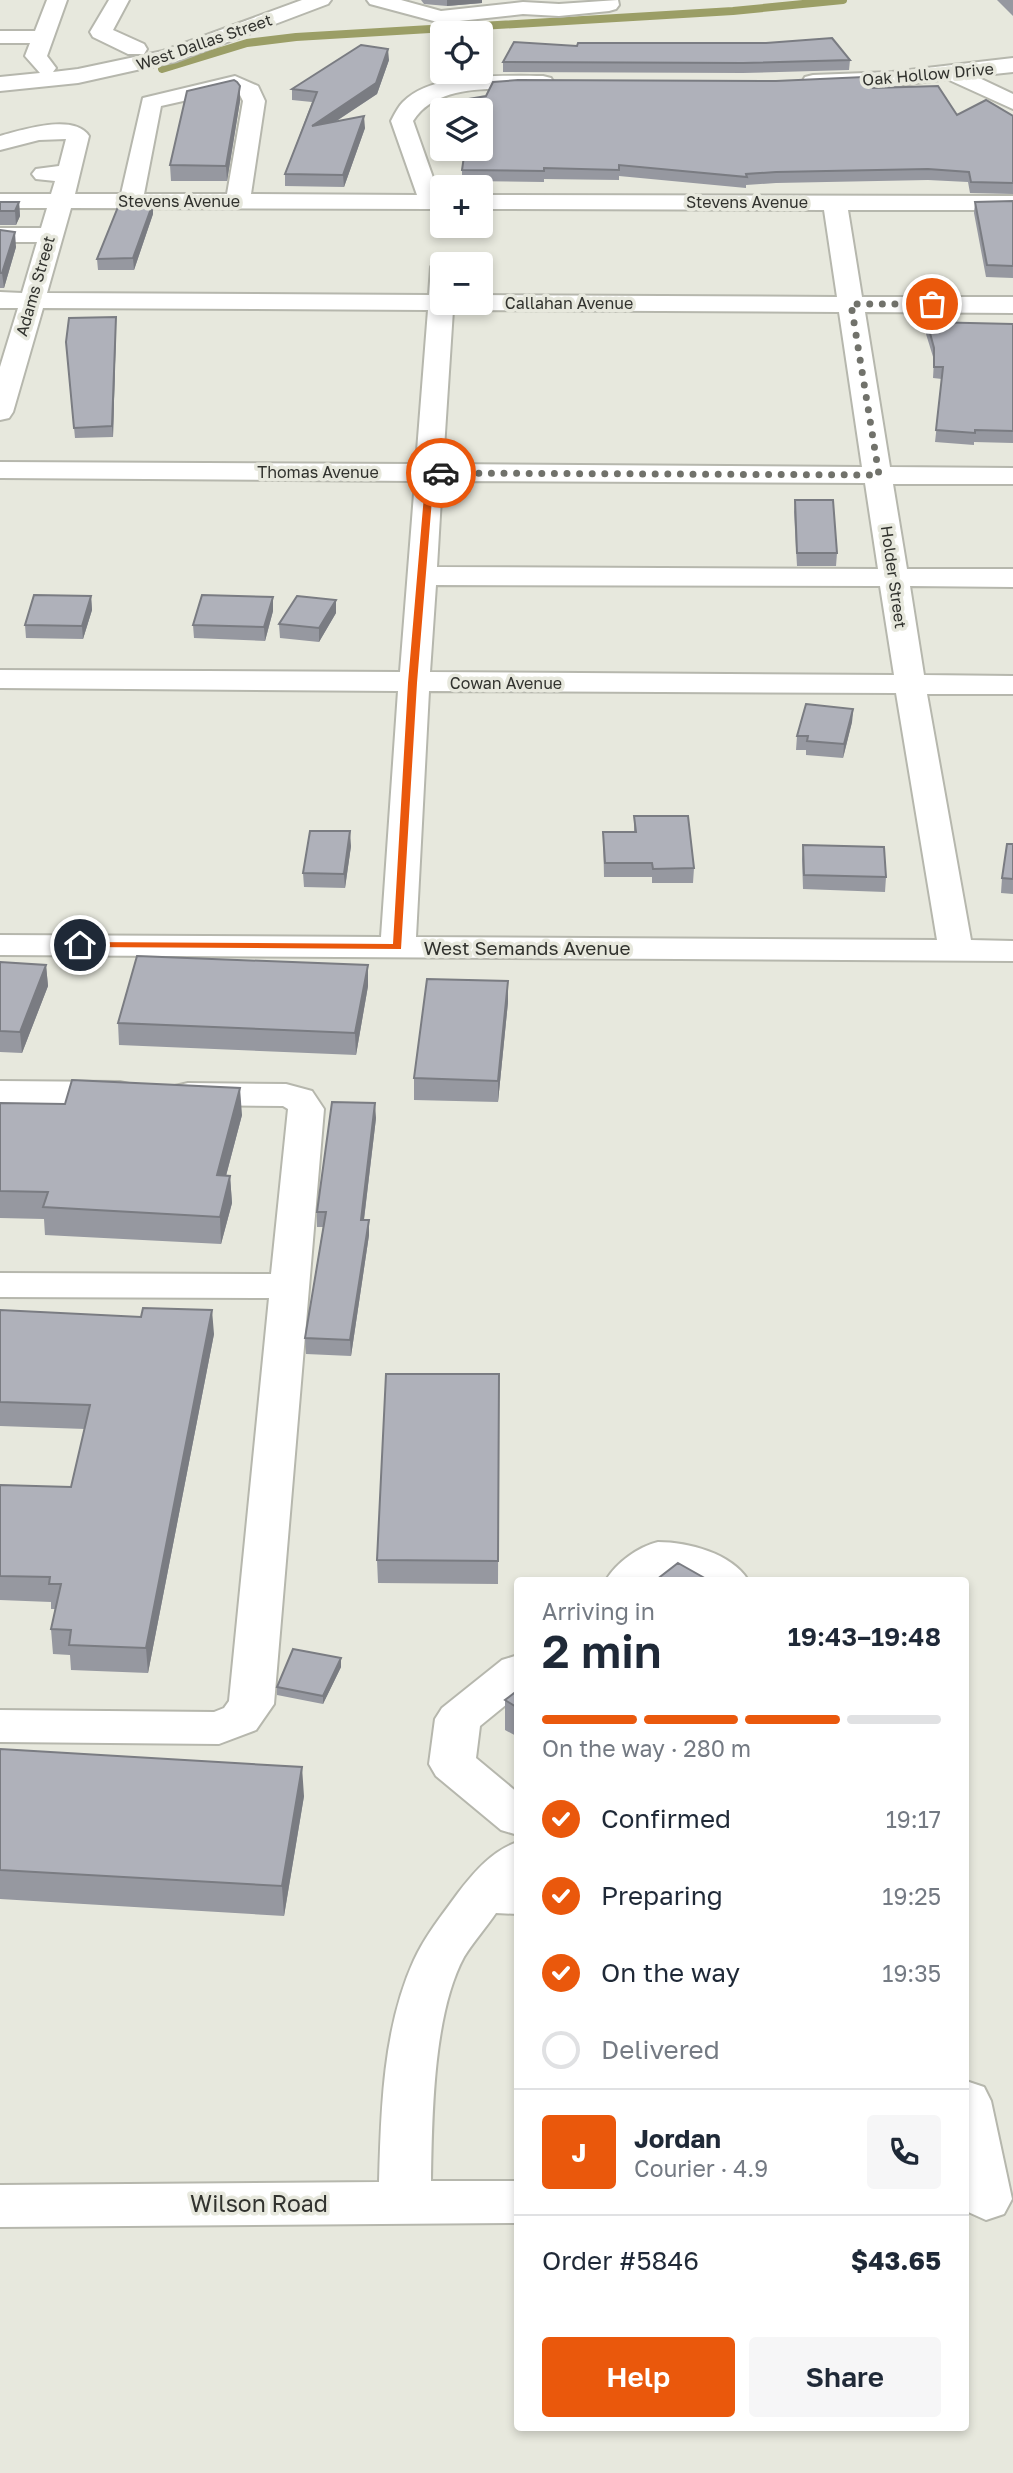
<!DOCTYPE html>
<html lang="en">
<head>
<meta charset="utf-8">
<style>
	:root { --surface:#fff; --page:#f6f6f7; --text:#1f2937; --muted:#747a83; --line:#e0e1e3; --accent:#ea580c }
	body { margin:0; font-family:"Golos Text",sans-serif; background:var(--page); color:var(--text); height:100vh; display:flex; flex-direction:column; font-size:26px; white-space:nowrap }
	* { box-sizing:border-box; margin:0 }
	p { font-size:23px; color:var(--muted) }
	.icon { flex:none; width:38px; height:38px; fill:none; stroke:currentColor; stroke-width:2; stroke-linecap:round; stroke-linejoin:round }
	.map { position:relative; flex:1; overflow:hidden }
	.side { position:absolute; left:514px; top:1577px; width:455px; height:854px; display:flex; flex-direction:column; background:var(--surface); border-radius:7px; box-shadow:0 4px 10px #0003 }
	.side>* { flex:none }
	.buttons { position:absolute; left:430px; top:21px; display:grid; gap:14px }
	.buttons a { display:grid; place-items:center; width:63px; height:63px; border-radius:7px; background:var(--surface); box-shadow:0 4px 10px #0003; font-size:35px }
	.pin { position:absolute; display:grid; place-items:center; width:60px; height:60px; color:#fff; margin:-30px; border:4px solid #fff; border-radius:50%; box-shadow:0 2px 7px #0007 }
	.courier { position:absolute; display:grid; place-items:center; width:70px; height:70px; margin:-35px; border:5px solid #ea580c; border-radius:50%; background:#fff; color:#222; box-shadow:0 2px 9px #0007 }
	.headline em { font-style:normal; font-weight:600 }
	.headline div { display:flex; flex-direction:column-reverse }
	.headline { display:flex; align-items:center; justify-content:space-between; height:119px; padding:0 28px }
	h1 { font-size:46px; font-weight:600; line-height:52px }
	.bar { display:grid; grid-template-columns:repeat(4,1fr); gap:10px 7px; align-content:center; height:84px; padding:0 28px }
	.bar i { height:9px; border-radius:5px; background:var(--line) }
	.bar .current { background:var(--accent) }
	.bar p { grid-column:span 4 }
	.line { display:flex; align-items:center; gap:18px; padding:0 28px; border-top:2px solid var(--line) }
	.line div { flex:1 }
	.round { display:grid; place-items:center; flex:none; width:74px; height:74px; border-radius:7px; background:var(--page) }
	ol { padding:0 28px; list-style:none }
	li { display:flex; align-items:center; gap:21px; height:77px }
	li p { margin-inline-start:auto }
	li .icon { padding:7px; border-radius:50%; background:var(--accent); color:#fff; stroke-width:4 }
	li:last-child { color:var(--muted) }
	li i { width:38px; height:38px; border:4px solid var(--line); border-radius:50% }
	.action { display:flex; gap:14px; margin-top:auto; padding:14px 28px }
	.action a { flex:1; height:80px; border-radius:7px; background:var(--accent); color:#fff; font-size:28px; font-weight:600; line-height:80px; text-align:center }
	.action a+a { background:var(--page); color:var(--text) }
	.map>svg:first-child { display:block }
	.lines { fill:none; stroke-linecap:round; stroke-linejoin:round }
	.stream { stroke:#9b9e66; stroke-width:8 }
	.minor-casing { stroke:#b6b7ad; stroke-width:4 }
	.minor { fill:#fff; fill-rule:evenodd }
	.wall { fill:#9698a0 }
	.shaded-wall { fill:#7a7c82 }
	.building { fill:#afb1ba; stroke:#7a7c82; stroke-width:2 }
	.route { fill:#ea580c }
	.done { stroke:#71726b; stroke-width:7; stroke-dasharray:0 12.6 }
	.labels { text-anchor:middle; stroke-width:7; stroke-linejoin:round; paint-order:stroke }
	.far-street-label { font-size:16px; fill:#31322e; stroke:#e7e8dd }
	.street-label { font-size:19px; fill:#31322e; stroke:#e7e8dd }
	.near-street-label { font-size:23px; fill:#31322e; stroke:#e7e8dd }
</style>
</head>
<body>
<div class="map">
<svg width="1013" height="2473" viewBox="0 0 1013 2473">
	<rect width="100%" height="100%" fill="#e7e8dd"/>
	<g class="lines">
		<!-- stream -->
		<path class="stream" d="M162 69 247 43 296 37 733 11 843 0"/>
		<defs>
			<path id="minor" d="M47 0H67L47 56 56 68 53 72 78 69 163 51 302 0H331L328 4 177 61 78 83 0 91V77L40 73 25 56 30 43H0V31H35Z
				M109 0H129L113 30 144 44 147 49 144 54H128L93 37 90 32Z
				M367 0H401L441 11 523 2 559 4 618 0 619 5 616 9 609 11 559 16 523 14 441 23 370 4Z
				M1013 58V72L975 76 1013 94V109L947 79 892 86 813 89 805 87 802 82 805 77 813 75 892 72Z
				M235 76 258 86 265 101 251 194 417 195 391 121C394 115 398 107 403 102 432 72 504 76 543 76L551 78 554 83 551 88 543 90C502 89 438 81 413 121L437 189 443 194V215L431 209 71 208 47 293 429 295 431 267 434 262 443 260 453 264H443V303H481V295L837 297 824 210 481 209V195L1013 196V210H848L862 297H1013V313L865 312 890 467 1013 468V484H893L907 569H1013V587L910 586 924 675 1013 676V694H927L971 940 1013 941V961L0 955V935L381 937 398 691 0 688V670L400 672 415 481 0 478V462L416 464 428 310 43 308 13 412 9 418 0 420V367L18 308H0V292L22 293 37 242H0V228H41L47 208H0V194H51L55 181 36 179 32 174 36 169 59 166 66 139 39 140 0 150V136C22 130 74 113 89 136L75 194H121L143 98ZM232 90 240 95 243 101 227 194H144L161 106ZM453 310 839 312 862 467 443 464ZM442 481 865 483 878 569 437 567ZM436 585 880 586 894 675 430 672ZM429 691 896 693 937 940 416 937Z
				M0 1081 120 1082 133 1085 138 1093 133 1101 120 1104 0 1103Z
				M188 1083 286 1084 312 1091 324 1109 274 1704 256 1730 219 1744 0 1742V1710L214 1712 224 1708 229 1701 269 1298 0 1297V1273L271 1274 288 1109 283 1106 188 1105 175 1102 170 1094 175 1086Z
				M658 1542C688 1542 731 1553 748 1580H692L674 1570H668L656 1580H606C617 1562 638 1547 658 1542Z
				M518 1655V1695L480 1726 476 1758 518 1793V1835L501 1830 436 1776 429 1764 435 1719 442 1708 502 1660Z
				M518 1842V1914L496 1913C486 1928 473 1942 464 1957 433 2014 432 2117 431 2181H518V2223L0 2227V2185L379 2182C381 2108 383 2028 414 1960 425 1936 442 1915 458 1893 474 1872 493 1850 518 1842Z
				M966 2081 984 2087 991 2101 1012 2199 1004 2214 986 2220 966 2211Z"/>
		</defs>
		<!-- minor casing -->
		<use href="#minor" class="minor-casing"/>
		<!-- minor -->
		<use href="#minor" class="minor"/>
	</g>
	<!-- wall -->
	<path class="wall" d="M421 0H482V3L447 6 424 4Z
		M997 0H1013V16Z
		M389 60 377 94 335 122 365 128 344 187 285 186V174L312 102 292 100V89Z
		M850 60 849 70 743 73 503 72V62Z
		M873 88 957 115 1013 116V194L970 193 968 182 928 180 776 183 746 185V188L619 176V180L544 179V182L462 181V170L481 110H443V117L439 114V104Z
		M240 101 227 181H171L170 165Z
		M1013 201V278L986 277 974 213 975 202Z
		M0 202H19L20 216 16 225H0Z
		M153 203V214L134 270H98L97 259Z
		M0 230 16 247 4 288H0Z
		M116 317V328L113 437 75 438 66 342Z
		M927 322 1013 324V443L974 442V445L935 442 942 379 933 378 934 360 926 334Z
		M795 500 837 553 836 566H797L794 512Z
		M91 596 92 610 83 639 26 638 25 625Z
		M273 597V611L265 641 194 638 193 625Z
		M336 613 319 642 280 638 279 624Z
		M853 709 852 722 843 758 806 755V750H796L797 736Z
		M634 816 694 868 693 883H652V877H604L603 832H634Z
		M1013 844V894L1001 893 1002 878Z
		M803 845 886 877 885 892 803 889 802 859Z
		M351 846 345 888 304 887 303 873Z
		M0 962 46 965 48 986 22 1053 0 1052Z
		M368 965V986L356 1055 119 1045 118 1023Z
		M508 1002 498 1102 414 1100V1078Z
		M0 1103 242 1115 226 1176H230L232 1203 221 1244 45 1235 44 1219 0 1218Z
		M376 1118 364 1220H369V1235L351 1356 306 1354 305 1338 323 1227H317V1212Z
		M0 1310 214 1334 148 1673 71 1670 70 1655 53 1654 51 1629 55 1609H51V1602L0 1600V1485L71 1487 85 1429 0 1426Z
		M499 1374 498 1584 378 1583 377 1560Z
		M341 1658V1667L323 1704 277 1695V1687Z
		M518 1690V1737L505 1730V1700Z
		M0 1749 304 1796 284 1916 0 1899Z"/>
	<!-- shaded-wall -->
	<path class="shaded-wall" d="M447 0H482V3L447 6Z
		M388 49 389 60 377 94 312 137V126Z
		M240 86V101L227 181 226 166Z
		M364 116 365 128 344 187 343 175Z
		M19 202 20 216 16 225 15 211Z
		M153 203V214L134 270 133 258Z
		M15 232 16 247 4 288 2 273Z
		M116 317V328L113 437 112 426Z
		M91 596 92 610 83 639 82 626Z
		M273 597V611L265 641 264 627Z
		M336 600V613L319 642V628Z
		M853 709 852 722 843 758 844 744Z
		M350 831 351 846 345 888 344 874Z
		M46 965 48 986 22 1053 20 1032Z
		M368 965V986L356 1055 355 1033Z
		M508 981V1002L498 1102V1081Z
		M240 1088 242 1115 219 1202 217 1175Z
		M375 1103 376 1118 362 1235 361 1220Z
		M230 1176 232 1203 221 1244 220 1217Z
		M369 1220V1235L351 1356 350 1340Z
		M212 1310 214 1334 148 1673 146 1648Z
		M341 1658V1667L323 1704V1696Z
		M302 1767 304 1796 284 1916 282 1886Z"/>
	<!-- building -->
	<path class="building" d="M832 38 850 60 743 63 503 62 514 42 577 46 578 43H766Z
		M361 45 388 49 376 83 312 126 364 116 343 175 285 174 317 92 292 89Z
		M864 77 873 88 938 86 957 115 986 100 1013 116V183L971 182 969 172 928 169 776 172 746 174 747 177 619 165V170L544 168V171L462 170 465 149H481V110H448L439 104 486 96 493 82 518 80 776 81Z
		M234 80 237 82 240 86 226 166 170 165 187 91Z
		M1013 201V266L987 265 975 202Z
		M0 202H19L15 211H0Z
		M120 202 153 203 133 258 97 259Z
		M0 230 15 232 2 273H0Z
		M116 317 112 426 74 428 66 342 69 318Z
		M927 322 1013 324V431L975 430V433L936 430 943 367H934V348Z
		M795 500H833L837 553H797Z
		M34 595 91 596 82 626 25 625Z
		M202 595 273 597 264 627 193 625Z
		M297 596 336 600 319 628 279 624Z
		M806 704 853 709 844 744 807 741 808 736H797Z
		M634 816H688L694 868 653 869 652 863H605L603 832H636Z
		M310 831H350L344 874 303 873Z
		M1007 844H1013V879L1002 878Z
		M803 845 884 847 886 877 804 875Z
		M137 956 368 965 355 1033 118 1023Z
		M0 962 46 965 20 1032 0 1031Z
		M427 979 508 981 498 1081 414 1078Z
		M72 1080 240 1088 217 1175 230 1176 220 1217 43 1207 48 1192 0 1191V1103L65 1104Z
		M332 1102 375 1103 361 1220H369L350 1340 305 1338 326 1212H317Z
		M143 1308 212 1310 146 1648 69 1645 71 1630 51 1629 61 1584H49L50 1577 0 1576V1485L71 1487 90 1405 0 1402V1310L141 1317Z
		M386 1374H499L498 1561 377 1560Z
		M678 1563 708 1580H656Z
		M293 1649 341 1658 323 1696 277 1687Z
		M518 1690V1708L505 1700Z
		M0 1749 302 1767 282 1886 0 1870Z"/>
	<!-- route -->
	<path class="route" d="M430 470 445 473 434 475 433 487 417 683 401 949 76 947 75 945 80 942 393 944 408 683 426 472Z"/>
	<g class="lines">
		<!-- done -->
		<path class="done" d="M441 473 879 475 851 304H932"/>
	</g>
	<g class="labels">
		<!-- far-street labels -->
		<g class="far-street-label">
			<text transform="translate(204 42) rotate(-19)" y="6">West Dallas Street</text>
			<text transform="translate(928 74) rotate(-5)" y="6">Oak Hollow Drive</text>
			<text x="179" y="207">Stevens Avenue</text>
			<text x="747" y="208">Stevens Avenue</text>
			<text transform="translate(35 286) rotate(-74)" y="6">Adams Street</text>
			<text x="569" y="309">Callahan Avenue</text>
			<text x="318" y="478">Thomas Avenue</text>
			<text transform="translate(894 577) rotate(82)" y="6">Holder Street</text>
			<text x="506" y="689">Cowan Avenue</text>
		</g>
		<!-- street labels -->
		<g class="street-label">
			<text x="527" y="955">West Semands Avenue</text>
		</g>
		<!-- near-street labels -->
		<g class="near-street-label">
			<text x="259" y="2212">Wilson Road</text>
		</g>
	</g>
</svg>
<div class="buttons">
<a><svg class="icon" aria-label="locate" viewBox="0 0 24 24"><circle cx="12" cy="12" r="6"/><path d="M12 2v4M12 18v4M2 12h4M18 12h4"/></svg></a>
<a><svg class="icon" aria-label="layers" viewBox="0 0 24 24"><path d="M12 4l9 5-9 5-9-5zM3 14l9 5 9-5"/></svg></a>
<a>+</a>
<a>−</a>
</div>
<div class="pin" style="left:932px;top:304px;background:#ea580c"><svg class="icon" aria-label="bag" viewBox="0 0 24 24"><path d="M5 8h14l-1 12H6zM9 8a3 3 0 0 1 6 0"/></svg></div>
<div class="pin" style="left:80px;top:945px;background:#1f2937"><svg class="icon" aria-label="home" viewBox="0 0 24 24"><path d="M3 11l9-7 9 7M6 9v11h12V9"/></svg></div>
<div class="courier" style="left:441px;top:473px"><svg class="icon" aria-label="car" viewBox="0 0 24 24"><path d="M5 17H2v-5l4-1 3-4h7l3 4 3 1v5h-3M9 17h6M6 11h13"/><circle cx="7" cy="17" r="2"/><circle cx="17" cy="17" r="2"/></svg></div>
<section class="side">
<div class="headline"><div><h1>2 min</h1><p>Arriving in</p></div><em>19:43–19:48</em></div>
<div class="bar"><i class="current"></i><i class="current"></i><i class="current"></i><i></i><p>On the way · 280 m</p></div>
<ol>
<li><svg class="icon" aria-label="check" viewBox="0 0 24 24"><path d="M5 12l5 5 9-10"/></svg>Confirmed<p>19:17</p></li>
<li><svg class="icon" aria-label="check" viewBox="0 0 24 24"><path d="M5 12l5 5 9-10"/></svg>Preparing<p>19:25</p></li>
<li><svg class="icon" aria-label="check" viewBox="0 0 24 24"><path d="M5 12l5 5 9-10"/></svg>On the way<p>19:35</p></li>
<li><i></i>Delivered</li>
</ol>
<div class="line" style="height:126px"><b class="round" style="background:var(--accent);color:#fff">J</b><div><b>Jordan</b><p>Courier · 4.9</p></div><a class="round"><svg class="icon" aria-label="phone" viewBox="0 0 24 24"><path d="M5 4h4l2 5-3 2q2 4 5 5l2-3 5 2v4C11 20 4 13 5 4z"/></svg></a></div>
<div class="line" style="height:91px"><div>Order #5846</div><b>$43.65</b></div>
<div class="action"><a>Help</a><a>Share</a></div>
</section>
</div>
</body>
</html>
